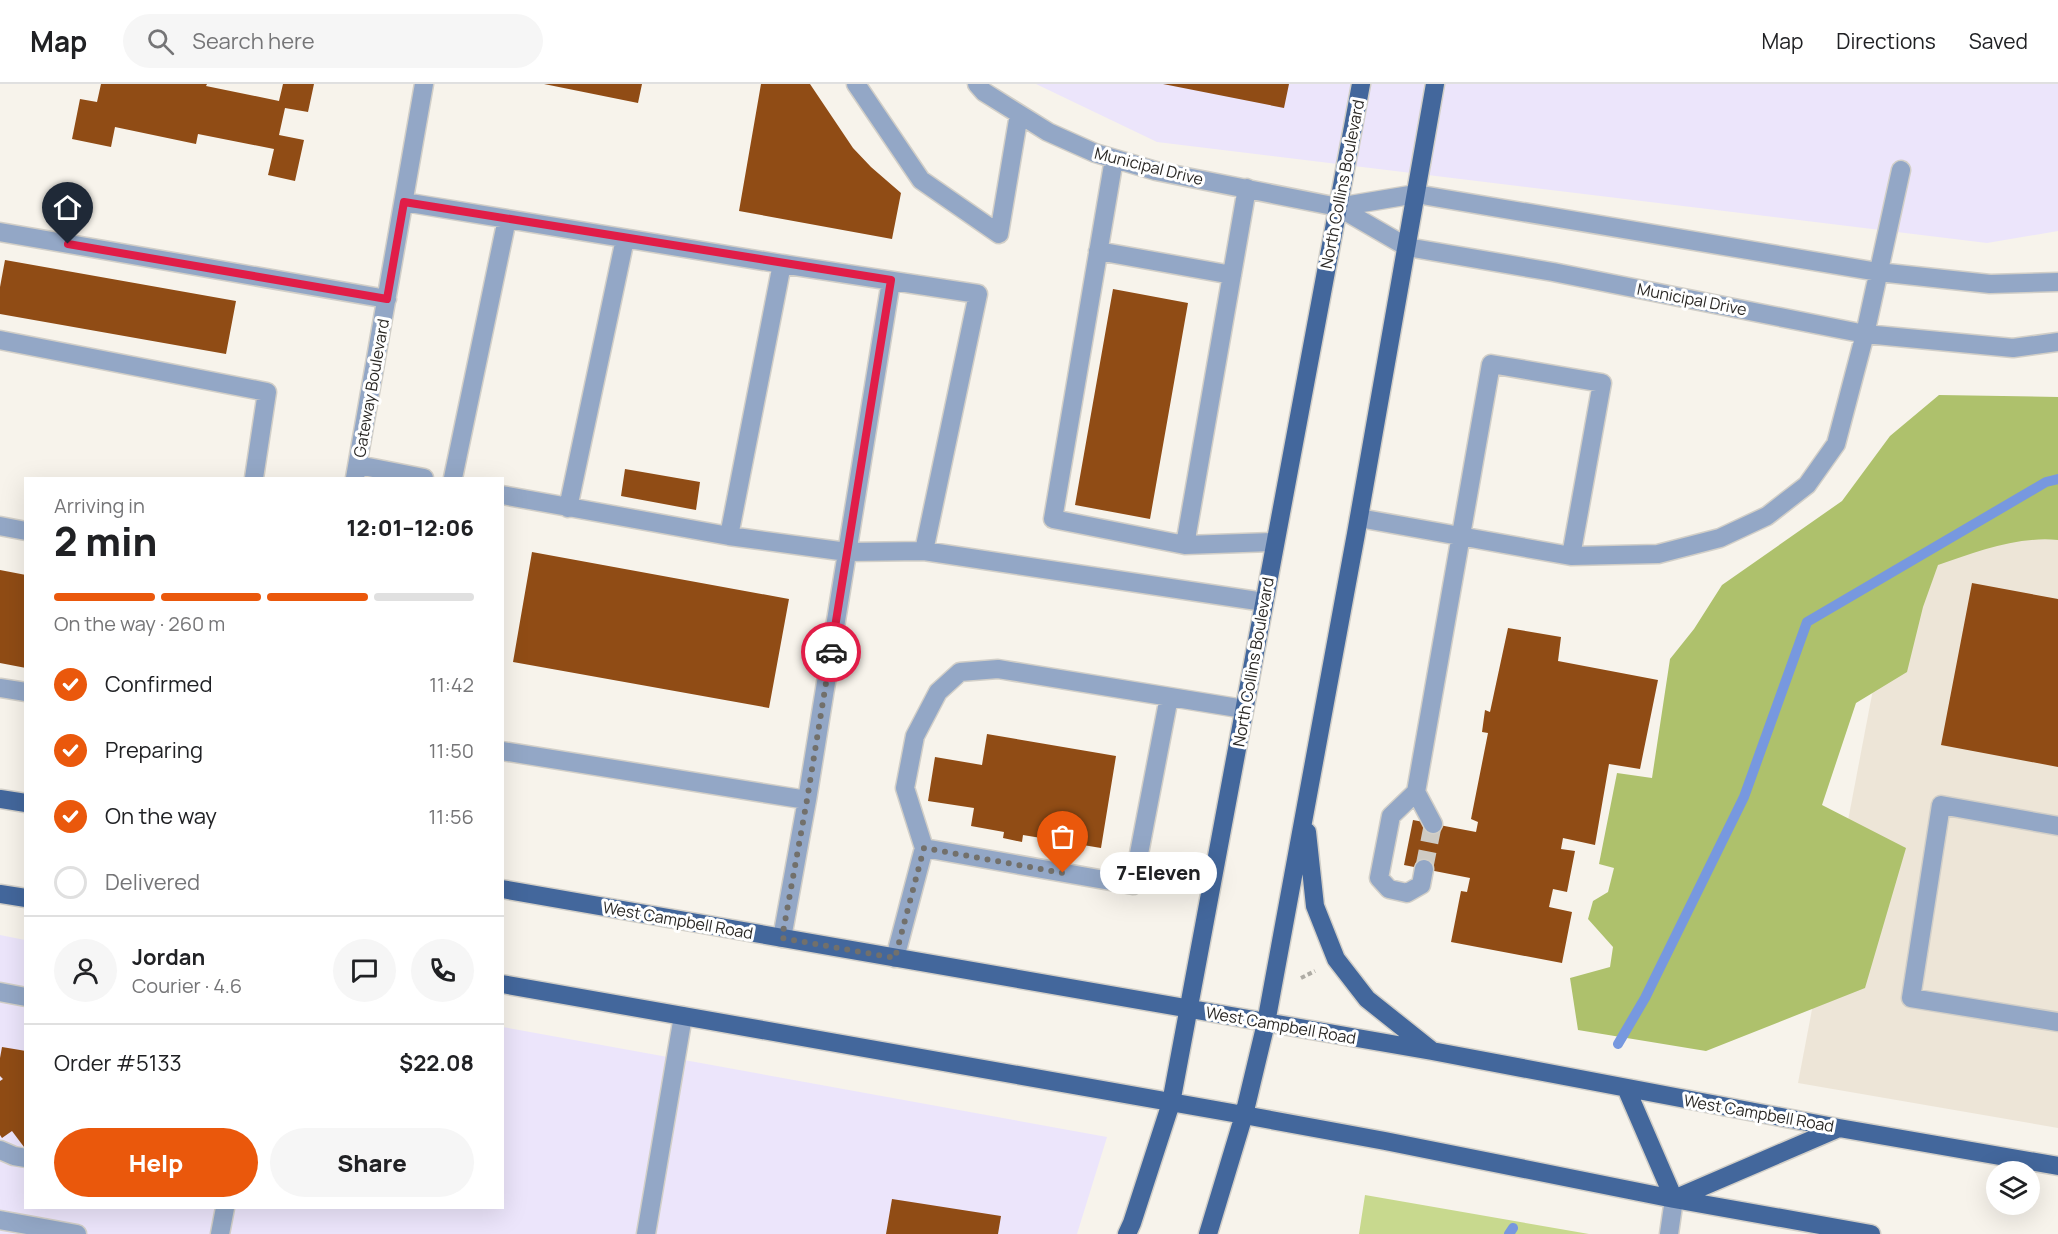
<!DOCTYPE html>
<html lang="en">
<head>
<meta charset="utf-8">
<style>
	:root { --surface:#fff; --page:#f6f6f6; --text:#202124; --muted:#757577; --line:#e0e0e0; --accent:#ea580c }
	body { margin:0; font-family:Manrope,sans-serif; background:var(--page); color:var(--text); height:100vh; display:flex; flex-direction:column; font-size:22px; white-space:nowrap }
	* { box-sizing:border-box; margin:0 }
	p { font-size:20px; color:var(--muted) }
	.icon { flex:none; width:33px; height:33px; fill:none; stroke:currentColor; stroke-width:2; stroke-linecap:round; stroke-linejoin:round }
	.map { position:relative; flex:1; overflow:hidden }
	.drawer { position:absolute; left:24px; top:393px; width:480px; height:732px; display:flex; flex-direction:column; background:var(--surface); border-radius:0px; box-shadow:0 6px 24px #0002 }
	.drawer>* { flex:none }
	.tools { position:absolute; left:1986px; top:1077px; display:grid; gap:12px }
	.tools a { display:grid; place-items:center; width:54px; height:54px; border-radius:50%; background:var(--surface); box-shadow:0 6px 24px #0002; font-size:30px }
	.pin { position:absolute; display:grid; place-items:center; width:51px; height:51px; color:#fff; margin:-62px -26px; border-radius:50% 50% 50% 0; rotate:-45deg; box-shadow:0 0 6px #0007 }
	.pin .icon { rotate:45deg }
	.courier { position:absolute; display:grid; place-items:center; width:60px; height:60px; margin:-30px; border:4px solid #e11d48; border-radius:50%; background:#fff; color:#222; box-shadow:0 2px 8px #0007 }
	.bubble { position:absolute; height:42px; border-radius:21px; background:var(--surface); box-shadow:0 6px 24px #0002; font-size:20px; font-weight:800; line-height:42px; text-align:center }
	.head em { font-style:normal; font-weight:800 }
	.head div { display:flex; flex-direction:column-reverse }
	.head { display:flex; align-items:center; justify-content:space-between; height:102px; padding:0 30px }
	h1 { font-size:39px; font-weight:800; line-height:45px }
	.bar { display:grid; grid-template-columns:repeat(4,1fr); gap:9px 6px; align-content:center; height:72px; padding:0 30px }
	.bar i { height:8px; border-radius:4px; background:var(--line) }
	.bar .selected { background:var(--accent) }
	.bar p { grid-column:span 4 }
	.line { display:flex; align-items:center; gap:15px; padding:0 30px; border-top:2px solid var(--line) }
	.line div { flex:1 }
	.round { display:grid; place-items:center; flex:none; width:63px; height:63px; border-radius:32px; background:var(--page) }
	ol { padding:0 30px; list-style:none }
	li { display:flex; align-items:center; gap:18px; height:66px }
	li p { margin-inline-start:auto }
	li .icon { padding:6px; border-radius:50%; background:var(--accent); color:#fff; stroke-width:4 }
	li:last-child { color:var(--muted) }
	li i { width:33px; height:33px; border:3px solid var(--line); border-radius:50% }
	.cta { display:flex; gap:12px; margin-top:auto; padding:12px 30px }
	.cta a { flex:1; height:69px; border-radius:36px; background:var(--accent); color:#fff; font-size:24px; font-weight:800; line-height:69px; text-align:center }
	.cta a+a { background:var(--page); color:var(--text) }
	header { display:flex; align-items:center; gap:36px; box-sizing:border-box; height:84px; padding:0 30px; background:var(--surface); border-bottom:2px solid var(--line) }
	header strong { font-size:28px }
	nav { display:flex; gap:33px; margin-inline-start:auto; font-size:21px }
	.search { width:420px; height:54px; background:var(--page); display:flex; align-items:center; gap:15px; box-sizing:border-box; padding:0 21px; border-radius:33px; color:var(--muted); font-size:22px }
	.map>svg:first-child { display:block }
	.commercial { fill:#ece5fb }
	.built { fill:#ede5d7 }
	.green { fill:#c8d98e }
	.forest { fill:#aec16c }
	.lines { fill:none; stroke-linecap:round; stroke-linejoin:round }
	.stream { stroke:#7798df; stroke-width:10 }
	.building { fill:#904c15 }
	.minor-tunnel { stroke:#cecbc4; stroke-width:18; stroke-dasharray:18 9; stroke-linecap:butt }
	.minor-casing { stroke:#d2cfc8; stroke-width:21 }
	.major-casing { stroke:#d2cfc8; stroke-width:21 }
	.path { stroke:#aeaba4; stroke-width:4; stroke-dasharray:4.5 3; stroke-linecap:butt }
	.minor { stroke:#93a7c6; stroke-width:18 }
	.major { stroke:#43679c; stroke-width:18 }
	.done { stroke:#72706b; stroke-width:6; stroke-dasharray:0 10.8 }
	.route { stroke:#e11d48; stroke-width:8 }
	.labels { text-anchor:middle; stroke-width:6; stroke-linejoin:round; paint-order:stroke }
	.street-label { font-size:16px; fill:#2b2926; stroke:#fff }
</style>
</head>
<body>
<header>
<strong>Map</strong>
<div class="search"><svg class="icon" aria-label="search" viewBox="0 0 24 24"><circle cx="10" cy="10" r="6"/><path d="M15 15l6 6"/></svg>Search here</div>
<nav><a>Map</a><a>Directions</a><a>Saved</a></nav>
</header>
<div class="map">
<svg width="2058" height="1150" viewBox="0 0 2058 1150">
	<rect width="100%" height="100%" fill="#f7f3eb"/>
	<!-- commercial -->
	<path class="commercial" d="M1036 0H2058V147L1987 159 1157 58Z
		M0 851 25 856 26 1124H502L503 943 1107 1053 1077 1150H0Z"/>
	<!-- built -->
	<path class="built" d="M1927 322 2058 331V1044L1798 999Z"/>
	<!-- green -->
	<path class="green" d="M1365 1111 1589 1150H1359Z"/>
	<!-- forest -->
	<path class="forest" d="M1939 311 2058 313V456C2017 452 1976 468 1938 481L1923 523 1907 588 1856 619 1822 721 1906 764 1865 904 1706 967 1578 946 1570 894 1610 883 1613 863 1588 835 1593 817 1608 808 1614 784 1599 780 1617 689 1652 694 1670 575 1694 545 1722 501 1842 417 1890 352Z"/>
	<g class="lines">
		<!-- stream -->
		<path class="stream" d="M1618 960 1645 914 1744 713 1807 538 2046 398 2058 395
			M1509 1150 1513 1144"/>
	</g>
	<!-- building -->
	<path class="building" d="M101 0H207L206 2 279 17 283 0H314L308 28 285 24 279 51 304 56 295 97 268 91 274 65 198 50 196 60 115 43 111 63 72 55 80 15 97 18Z
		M544 0H642L638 19Z
		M761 0H810L853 64 871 83 901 109 892 155 739 127Z
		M1163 0H1289L1284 24Z
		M5 176 236 217 226 270 0 230V203Z
		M1113 205 1188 219 1150 435 1075 421Z
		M625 385 700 398 696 426 621 412Z
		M532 468 789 515 769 624 513 578Z
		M0 486 26 491V584L0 579Z
		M1972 499 2058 515V683L1941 661Z
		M1508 544 1561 553 1558 577 1658 596 1640 685 1609 680 1595 761 1563 754 1561 765 1575 767 1567 808 1553 805 1549 823 1572 828 1562 879 1451 858 1461 807 1467 808 1470 794 1404 781 1413 736 1476 748 1478 738 1471 735 1488 649 1482 648 1485 626 1490 628Z
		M987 650 1116 672 1101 764 1023 751 1022 758 1003 754 1004 748 971 742 974 724 928 717 935 673 982 681Z
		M2 963 26 967V1062L24 1063 12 1047 2 1054 0 1051V997L3 995 0 992V974Z
		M892 1115 1001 1132 998 1150H886Z"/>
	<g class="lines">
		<!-- minor-tunnel -->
		<path class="minor-tunnel" d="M1424 785 1433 740"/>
		<defs>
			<path id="minor" d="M856 0 921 96 999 150 1019 30
				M977 0 984 8 1048 48 1095 69 1156 87 1338 123 1407 163 1553 188 1865 250 2013 264 2058 258
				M1114 75 1053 435 1185 461 1247 104
				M404 118 782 180
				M1338 123 1416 110 1878 188 1990 200 2058 198
				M0 148 387 215
				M1098 167 1232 191
				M0 256 267 308 254 394
				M358 381 424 394
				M355 394 424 0
				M453 394 507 135
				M502 411 729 452 782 180 978 210 924 467 1264 518
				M568 424 625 155
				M1359 434 1571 472 1658 470 1720 454 1767 432 1807 401 1836 360 1865 250 1901 86
				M0 442 26 447
				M729 452 847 468 924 467
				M1185 461 1275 458
				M0 604 26 608
				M1169 613 1133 801 924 764 905 704 915 652 938 608 960 588 998 585 1244 625
				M502 667 807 716 782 854
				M1416 708 1433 740
				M807 716 891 197
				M2058 742 1941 721 1911 914 2058 938
				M1424 785 1421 801 1407 809 1389 805 1379 794 1391 732 1416 708 1491 280 1602 299 1571 472
				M895 874 924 764
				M0 908 26 913
				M0 1066 14 1072 26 1074
				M0 1136 77 1150
				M220 1150 225 1124
				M646 1150 683 932
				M1669 1150 1674 1115"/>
			<path id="major" d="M0 715 26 719
				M1307 748 1315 822 1336 875 1367 915 1431 966
				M502 805 1432 967 1839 1044 2058 1082
				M0 810 26 814
				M502 900 1244 1031 1385 1057 1674 1115 1871 1150
				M1626 1004 1674 1115
				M1674 1115 1839 1044
				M1127 1150 1132 1139 1171 1019 1361 0
				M1208 1150 1244 1031 1266 939 1356 450 1435 0"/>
		</defs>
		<!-- minor casing -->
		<use href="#minor" class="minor-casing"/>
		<!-- major casing -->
		<use href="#major" class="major-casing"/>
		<!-- path -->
		<path class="path" d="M1301 894 1315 887"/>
		<!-- minor -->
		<use href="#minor" class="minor"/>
		<!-- major -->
		<use href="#major" class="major"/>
	</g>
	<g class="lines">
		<!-- done -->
		<path class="done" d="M831 568 807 716 782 854 895 874 924 764 1063 789"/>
		<!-- route -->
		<path class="route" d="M68 160 387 215 404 118 891 196 831 568"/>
	</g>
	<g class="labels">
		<!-- street labels -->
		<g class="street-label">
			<text transform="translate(1149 82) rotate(14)" y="6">Municipal Drive</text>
			<text transform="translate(1342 100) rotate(-79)" y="6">North Collins Boulevard</text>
			<text transform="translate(1692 215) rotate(11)" y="6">Municipal Drive</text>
			<text transform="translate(371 304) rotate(-80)" y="6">Gateway Boulevard</text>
			<text transform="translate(1253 578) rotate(-80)" y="6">North Collins Boulevard</text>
			<text transform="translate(678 836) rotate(10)" y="6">West Campbell Road</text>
			<text transform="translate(1281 941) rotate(10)" y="6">West Campbell Road</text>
			<text transform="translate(1759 1029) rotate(10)" y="6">West Campbell Road</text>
		</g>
	</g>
</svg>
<div class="tools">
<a><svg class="icon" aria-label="layers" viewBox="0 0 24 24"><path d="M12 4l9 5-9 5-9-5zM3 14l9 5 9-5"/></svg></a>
</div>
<div class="pin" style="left:1063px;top:789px;background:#ea580c"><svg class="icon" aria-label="bag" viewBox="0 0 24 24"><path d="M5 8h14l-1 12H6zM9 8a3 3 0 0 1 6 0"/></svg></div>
<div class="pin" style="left:68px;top:160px;background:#1f2937"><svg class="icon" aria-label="home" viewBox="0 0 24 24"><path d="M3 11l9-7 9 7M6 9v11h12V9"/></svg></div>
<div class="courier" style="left:831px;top:568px"><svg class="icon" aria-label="car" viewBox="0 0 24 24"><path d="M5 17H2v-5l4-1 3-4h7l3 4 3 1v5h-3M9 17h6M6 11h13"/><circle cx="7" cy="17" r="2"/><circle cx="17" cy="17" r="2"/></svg></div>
<div class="bubble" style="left:1100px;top:768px;width:117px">7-Eleven</div>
<section class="drawer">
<div class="head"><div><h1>2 min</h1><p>Arriving in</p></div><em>12:01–12:06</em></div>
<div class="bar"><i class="selected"></i><i class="selected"></i><i class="selected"></i><i></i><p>On the way · 260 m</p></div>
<ol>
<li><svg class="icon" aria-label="check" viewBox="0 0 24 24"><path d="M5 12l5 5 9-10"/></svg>Confirmed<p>11:42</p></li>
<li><svg class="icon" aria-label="check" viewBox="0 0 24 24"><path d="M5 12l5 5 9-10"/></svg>Preparing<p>11:50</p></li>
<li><svg class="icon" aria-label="check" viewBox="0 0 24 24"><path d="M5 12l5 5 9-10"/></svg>On the way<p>11:56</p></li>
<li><i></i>Delivered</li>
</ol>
<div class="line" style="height:108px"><a class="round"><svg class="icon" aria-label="person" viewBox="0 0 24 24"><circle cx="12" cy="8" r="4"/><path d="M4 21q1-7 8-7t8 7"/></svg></a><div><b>Jordan</b><p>Courier · 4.6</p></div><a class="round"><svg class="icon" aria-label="chat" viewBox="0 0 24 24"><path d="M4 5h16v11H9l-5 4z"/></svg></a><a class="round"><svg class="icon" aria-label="phone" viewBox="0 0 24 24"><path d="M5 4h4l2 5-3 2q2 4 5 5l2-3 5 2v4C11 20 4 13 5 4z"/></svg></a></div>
<div class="line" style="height:78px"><div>Order #5133</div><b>$22.08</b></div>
<div class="cta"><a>Help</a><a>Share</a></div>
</section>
</div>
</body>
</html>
